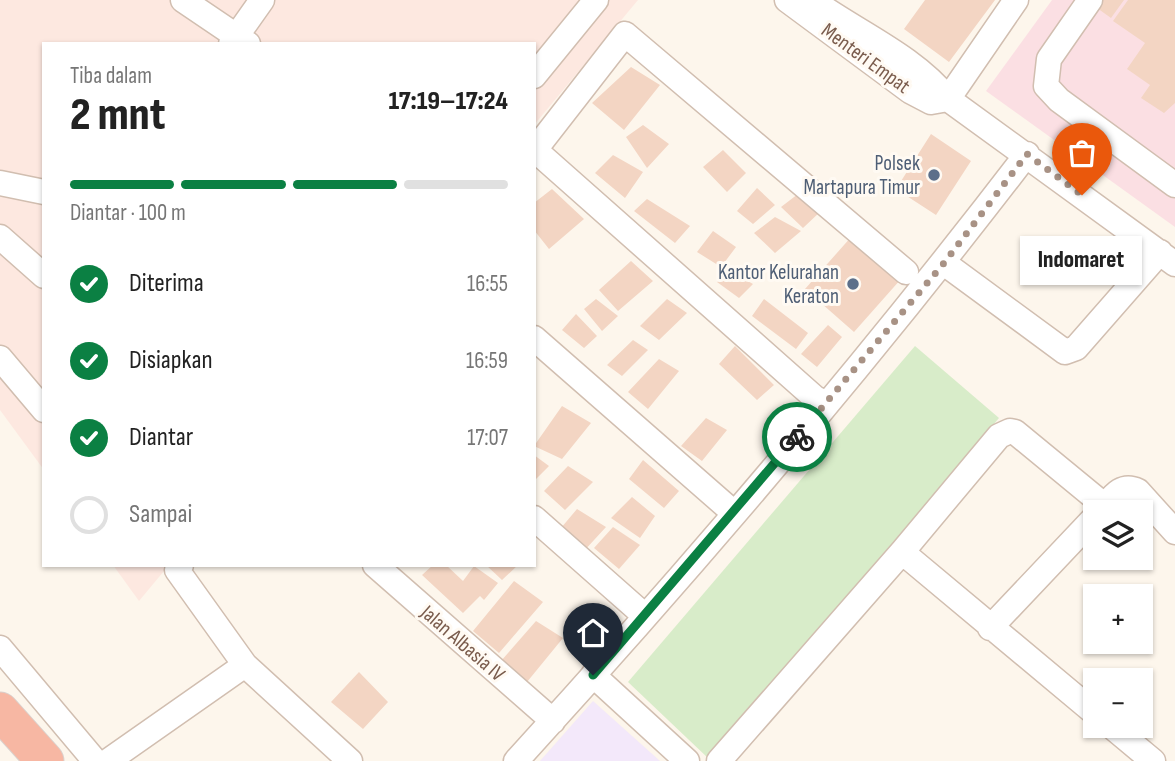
<!DOCTYPE html>
<html lang="id">
<head>
<meta charset="utf-8">
<style>
	:root { --surface:#fff; --page:#f2f2f2; --text:#222; --muted:#767676; --line:#e0e0e0; --accent:#0b8043 }
	body { margin:0; font-family:"Sofia Sans Condensed",sans-serif; background:var(--page); color:var(--text); height:100vh; display:flex; flex-direction:column; font-size:26px; white-space:nowrap }
	* { box-sizing:border-box; margin:0 }
	p { font-size:23px; color:var(--muted) }
	.icon { flex:none; width:38px; height:38px; fill:none; stroke:currentColor; stroke-width:2; stroke-linecap:round; stroke-linejoin:round }
	.map { position:relative; flex:1; overflow:hidden }
	.sheet { position:absolute; left:42px; top:42px; width:494px; height:525px; display:flex; flex-direction:column; background:var(--surface); border-radius:0px; box-shadow:0 2px 5px #0004 }
	.sheet>* { flex:none }
	.fabs { position:absolute; left:1083px; top:500px; display:grid; gap:14px }
	.fabs a { display:grid; place-items:center; width:70px; height:70px; border-radius:0px; background:var(--surface); box-shadow:0 2px 5px #0004; font-size:35px }
	.pin { position:absolute; display:grid; place-items:center; width:60px; height:60px; color:#fff; margin:-72px -30px; border-radius:50% 50% 50% 0; rotate:-45deg; box-shadow:0 0 7px #0007 }
	.pin .icon { rotate:45deg }
	.courier { position:absolute; display:grid; place-items:center; width:70px; height:70px; margin:-35px; border:5px solid #0b8043; border-radius:50%; background:#fff; color:#222; box-shadow:0 2px 9px #0007 }
	.bubble { position:absolute; height:49px; border-radius:0px; background:var(--surface); box-shadow:0 2px 5px #0004; font-size:23px; font-weight:800; line-height:49px; text-align:center }
	.summary em { font-style:normal; font-weight:800 }
	.summary div { display:flex; flex-direction:column-reverse }
	.summary { display:flex; align-items:center; justify-content:space-between; height:119px; padding:0 28px }
	h1 { font-size:46px; font-weight:800; line-height:52px }
	.bar { display:grid; grid-template-columns:repeat(4,1fr); gap:10px 7px; align-content:center; height:84px; padding:0 28px }
	.bar i { height:9px; border-radius:5px; background:var(--line) }
	.bar .current { background:var(--accent) }
	.bar p { grid-column:span 4 }
	ol { padding:0 28px; list-style:none }
	li { display:flex; align-items:center; gap:21px; height:77px }
	li p { margin-inline-start:auto }
	li .icon { padding:7px; border-radius:50%; background:var(--accent); color:#fff; stroke-width:4 }
	li:last-child { color:var(--muted) }
	li i { width:38px; height:38px; border:4px solid var(--line); border-radius:50% }
	.map>svg:first-child { display:block }
	.commercial { fill:#fde8e0 }
	.education { fill:#f3e8fa }
	.medical { fill:#fbdfe3 }
	.green { fill:#d8ecc9 }
	.building { fill:#f3d5c3 }
	.lines { fill:none; stroke-linecap:round; stroke-linejoin:round }
	.minor-casing { stroke:#d1beb0; stroke-width:27 }
	.highway-casing { stroke:#dad1cd; stroke-width:39 }
	.minor { stroke:#fff; stroke-width:24 }
	.highway { stroke:#f7b7a3; stroke-width:37 }
	.done { stroke:#a89285; stroke-width:7; stroke-dasharray:0 12.6 }
	.route { stroke:#0b8043; stroke-width:9 }
	.service-dot { fill:#5c6f8a; stroke:#fffaf3; stroke-width:2.5 }
	.labels { text-anchor:middle; stroke-width:6; stroke-linejoin:round; paint-order:stroke }
	.street-label { font-size:21px; fill:#7a5c4d; stroke:#fffaf3 }
	.service-label { font-size:21px; fill:#4e5e75; stroke:#fffaf3; text-anchor:end }
</style>
</head>
<body>
<div class="map">
<svg width="1175" height="761" viewBox="0 0 1175 761">
	<rect width="100%" height="100%" fill="#fdf6ec"/>
	<!-- commercial -->
	<path class="commercial" d="M0 0H638L534 125V44H44V470L0 410Z
		M113 565H169L139 601Z"/>
	<!-- education -->
	<path class="education" d="M593 701 660 761H540Z"/>
	<!-- medical -->
	<path class="medical" d="M1052 0H1175V227L986 91Z"/>
	<!-- green -->
	<path class="green" d="M915 346 999 418 709 759 628 682Z"/>
	<!-- building -->
	<path class="building" d="M925 0H995L949 62 904 29Z
		M1103 0H1124L1111 18 1097 8Z
		M1128 0H1175V103L1164 113 1141 98 1150 85 1127 69 1145 43 1113 21Z
		M631 67 660 85 624 130 592 103Z
		M643 125 669 144 647 168 626 137Z
		M931 134 971 161 936 215 896 189Z
		M723 150 746 173 727 192 703 167Z
		M613 155 643 172 625 198 595 173Z
		M757 188 775 205 753 224 737 211Z
		M552 189 584 219 549 249 534 230V203Z
		M798 194 821 211 803 228 781 207Z
		M647 199 690 226 675 243 634 211Z
		M775 217 801 231 775 253 754 233Z
		M713 231 736 247 721 267 697 252Z
		M852 236 901 279 854 332 805 289Z
		M631 261 653 281 618 311 599 290Z
		M730 271 753 284 739 298 717 282Z
		M596 299 618 316 602 331 584 309Z
		M667 299 687 313 659 340 640 326Z
		M764 299 808 333 796 349 752 316Z
		M576 314 597 336 584 348 562 330Z
		M828 325 842 337 817 367 801 354Z
		M633 340 648 350 622 376 607 365Z
		M735 346 774 385 757 400 719 364Z
		M659 359 679 371 648 409 628 392Z
		M562 406 591 423 562 459 534 446Z
		M706 418 727 430 702 461 681 446Z
		M534 455 549 466 534 481Z
		M643 460 679 491 664 508 629 479Z
		M568 466 593 482 565 510 544 491Z
		M632 497 655 516 640 538 611 518Z
		M577 509 606 527 583 552 561 528Z
		M613 527 640 545 619 569 594 548Z
		M433 565H446L463 581 474 566 498 583 484 600 480 596 463 613 422 575Z
		M486 565H518L502 580Z
		M514 581 543 602 499 653 473 631Z
		M536 621 563 638 527 682 501 661Z
		M359 672 388 702 363 729 331 702Z"/>
	<g class="lines">
		<defs>
			<path id="minor" d="M183 0 248 44
				M787 0 910 91 931 102 948 99
				M812 0C856 32 914 56 948 99L1175 264
				M1090 0 1049 59 1046 86 1059 100 1175 185
				M231 44 262 0
				M534 76 596 0
				M948 99 1016 0
				M535 150 815 398 825 403
				M534 151 625 34 906 272
				M0 183 44 192
				M0 237 44 276
				M944 263 1065 352 1076 348 1160 252
				M534 338 734 513
				M0 358 44 410
				M1099 513C1111 500 1119 482 1138 491L1175 532
				M534 518 645 616
				M902 552 1096 714
				M181 565 177 570 245 665 350 761
				M375 565 553 721
				M990 628 1096 516
				M0 648 95 761
				M593 675 687 761
				M1111 726 1153 761
				M108 761 245 665
				M516 761C694 566 866 364 1027 154
				M719 761 902 552 999 436 1010 431 1015 432 1105 506"/>
			<path id="highway" d="M0 711 45 761"/>
		</defs>
		<!-- minor casing -->
		<use href="#minor" class="minor-casing"/>
		<!-- highway casing -->
		<use href="#highway" class="highway-casing"/>
		<!-- minor -->
		<use href="#minor" class="minor"/>
		<!-- highway -->
		<use href="#highway" class="highway"/>
	</g>
	<g class="lines">
		<!-- done -->
		<path class="done" d="M797 437 944 263 1027 154 1082 195"/>
		<!-- route -->
		<path class="route" d="M593 675 797 437"/>
	</g>
	<!-- markers -->
	<g class="service-dot">
		<circle cx="934" cy="175" r="7"/>
		<circle cx="853" cy="284" r="7"/>
	</g>
	<g class="labels">
		<!-- street labels -->
		<g class="street-label">
			<text transform="translate(866 58) rotate(36)" y="7">Menteri Empat</text>
			<text transform="translate(463 643) rotate(41)" y="7">Jalan Albasia IV</text>
		</g>
		<!-- service labels -->
		<g class="service-label">
			<text x="920" y="170">Polsek<tspan x="920" dy="24">Martapura Timur</tspan></text>
			<text x="839" y="279">Kantor Kelurahan<tspan x="839" dy="24">Keraton</tspan></text>
		</g>
	</g>
</svg>
<div class="fabs">
<a><svg class="icon" aria-label="layers" viewBox="0 0 24 24"><path d="M12 4l9 5-9 5-9-5zM3 14l9 5 9-5"/></svg></a>
<a>+</a>
<a>−</a>
</div>
<div class="pin" style="left:1082px;top:195px;background:#ea580c"><svg class="icon" aria-label="bag" viewBox="0 0 24 24"><path d="M5 8h14l-1 12H6zM9 8a3 3 0 0 1 6 0"/></svg></div>
<div class="pin" style="left:593px;top:675px;background:#1f2937"><svg class="icon" aria-label="home" viewBox="0 0 24 24"><path d="M3 11l9-7 9 7M6 9v11h12V9"/></svg></div>
<div class="courier" style="left:797px;top:437px"><svg class="icon" aria-label="bike" viewBox="0 0 24 24"><circle cx="6" cy="16" r="4"/><circle cx="18" cy="16" r="4"/><path d="M6 16l4-8h5l3 8M10 8l3 8H6M13 5h3"/></svg></div>
<div class="bubble" style="left:1020px;top:236px;width:122px">Indomaret</div>
<section class="sheet">
<div class="summary"><div><h1>2 mnt</h1><p>Tiba dalam</p></div><em>17:19–17:24</em></div>
<div class="bar"><i class="current"></i><i class="current"></i><i class="current"></i><i></i><p>Diantar · 100 m</p></div>
<ol>
<li><svg class="icon" aria-label="check" viewBox="0 0 24 24"><path d="M5 12l5 5 9-10"/></svg>Diterima<p>16:55</p></li>
<li><svg class="icon" aria-label="check" viewBox="0 0 24 24"><path d="M5 12l5 5 9-10"/></svg>Disiapkan<p>16:59</p></li>
<li><svg class="icon" aria-label="check" viewBox="0 0 24 24"><path d="M5 12l5 5 9-10"/></svg>Diantar<p>17:07</p></li>
<li><i></i>Sampai</li>
</ol>
</section>
</div>
</body>
</html>
